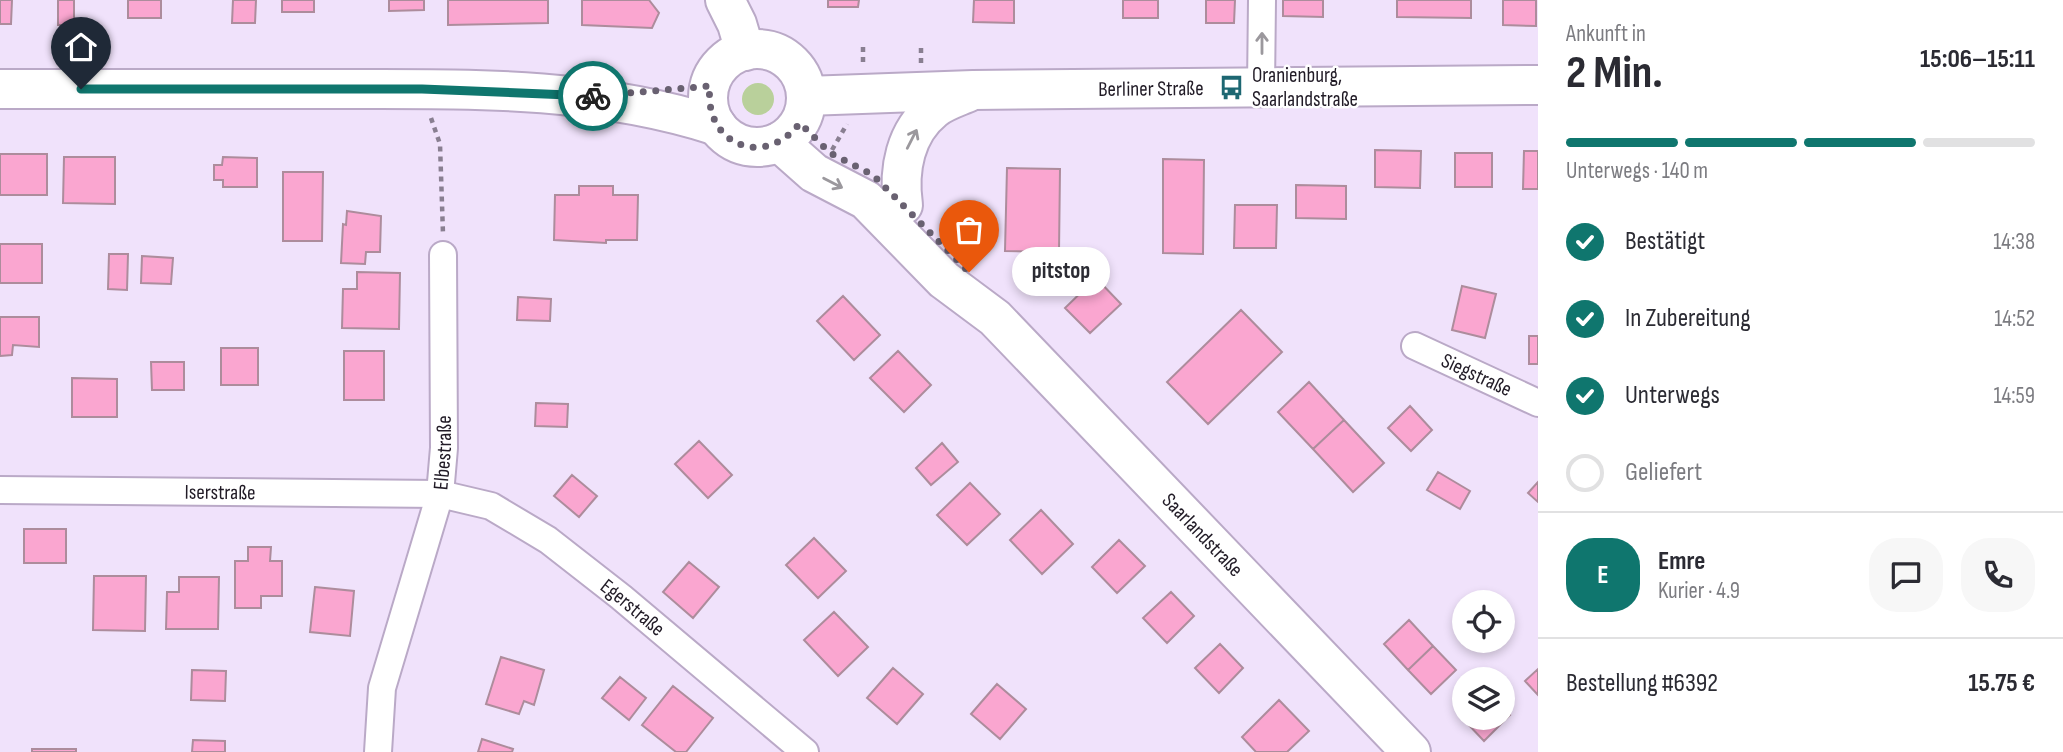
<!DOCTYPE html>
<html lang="de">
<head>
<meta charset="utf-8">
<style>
	:root { --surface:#fff; --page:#f7f7f7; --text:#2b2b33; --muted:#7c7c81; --line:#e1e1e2; --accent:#0f766e }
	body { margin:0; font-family:"Sofia Sans Condensed",sans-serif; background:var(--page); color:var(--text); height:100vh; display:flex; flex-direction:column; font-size:26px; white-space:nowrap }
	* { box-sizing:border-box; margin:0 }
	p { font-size:23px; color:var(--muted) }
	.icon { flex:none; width:38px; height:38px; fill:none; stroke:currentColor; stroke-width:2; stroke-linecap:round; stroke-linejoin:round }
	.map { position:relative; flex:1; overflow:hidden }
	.side { display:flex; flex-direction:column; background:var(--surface); width:525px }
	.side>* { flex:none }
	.tools { position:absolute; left:1452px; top:590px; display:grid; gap:14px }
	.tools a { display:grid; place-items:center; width:63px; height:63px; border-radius:50%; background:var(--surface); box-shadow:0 4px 10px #0003; font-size:35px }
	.pin { position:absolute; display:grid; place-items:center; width:60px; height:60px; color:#fff; margin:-72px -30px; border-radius:50% 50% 50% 0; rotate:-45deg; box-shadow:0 0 7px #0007 }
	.pin .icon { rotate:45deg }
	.courier { position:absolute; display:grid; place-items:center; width:70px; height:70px; margin:-35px; border:5px solid #0f766e; border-radius:50%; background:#fff; color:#222; box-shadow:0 2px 9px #0007 }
	.bubble { position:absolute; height:49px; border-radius:24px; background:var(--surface); box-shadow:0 4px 10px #0003; font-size:23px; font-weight:700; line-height:49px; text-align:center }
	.head em { font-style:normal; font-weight:700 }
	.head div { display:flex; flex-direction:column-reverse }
	.head { display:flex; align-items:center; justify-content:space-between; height:119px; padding:0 28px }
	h1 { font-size:46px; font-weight:700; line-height:52px }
	.bar { display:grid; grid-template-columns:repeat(4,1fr); gap:10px 7px; align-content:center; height:84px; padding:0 28px }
	.bar i { height:9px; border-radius:5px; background:var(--line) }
	.bar .current { background:var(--accent) }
	.bar p { grid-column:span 4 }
	.line { display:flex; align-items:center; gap:18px; padding:0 28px; border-top:2px solid var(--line) }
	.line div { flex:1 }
	.round { display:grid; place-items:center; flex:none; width:74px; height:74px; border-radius:28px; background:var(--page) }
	ol { padding:0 28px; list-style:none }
	li { display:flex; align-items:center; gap:21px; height:77px }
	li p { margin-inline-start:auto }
	li .icon { padding:7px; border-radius:50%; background:var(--accent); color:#fff; stroke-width:4 }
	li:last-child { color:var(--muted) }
	li i { width:38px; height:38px; border:4px solid var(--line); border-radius:50% }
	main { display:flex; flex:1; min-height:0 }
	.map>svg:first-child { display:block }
	.green { fill:#b9d09b }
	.building { fill:#faa6d0; stroke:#ad8c9c; stroke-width:2 }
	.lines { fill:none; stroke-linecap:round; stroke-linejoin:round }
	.street-casing { stroke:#baa9c7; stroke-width:30 }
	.secondary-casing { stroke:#baa9c7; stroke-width:42 }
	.path { stroke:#897f91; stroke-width:4.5; stroke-dasharray:5 5; stroke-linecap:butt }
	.street { stroke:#fff; stroke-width:26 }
	.secondary { stroke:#fff; stroke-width:38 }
	.oneway { stroke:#9b989d }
	.done { stroke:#696171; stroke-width:7; stroke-dasharray:0 12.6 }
	.route { stroke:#0f766e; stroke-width:9 }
	.labels { text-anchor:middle; stroke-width:5; stroke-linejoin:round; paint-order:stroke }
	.poi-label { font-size:21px; fill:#211b26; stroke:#fff; text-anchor:start }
	.street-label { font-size:21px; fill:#211b26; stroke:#fff }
</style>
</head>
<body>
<main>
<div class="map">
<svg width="1538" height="752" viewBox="0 0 1538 752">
	<rect width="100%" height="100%" fill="#f0e2fb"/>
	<!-- green -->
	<path class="green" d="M742 99a16 16 0 1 1 32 0a16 16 0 1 1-32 0Z"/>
	<!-- building -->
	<path class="building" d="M0 0H12L11 24H0Z
		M58 0H74V25H58Z
		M128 0H161V18H128Z
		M233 0H256L255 23H232Z
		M282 0H314V12H282Z
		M389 0H424V10L389 11Z
		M448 0H548V23L448 25Z
		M582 0H649L659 13 652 28 582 25Z
		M828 0H859L858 7H828Z
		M974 0H1014V23L973 22Z
		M1123 0H1158V18H1123Z
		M1206 0H1235L1234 23H1206Z
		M1283 0H1323V17L1283 16Z
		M1397 0H1471V18L1397 17Z
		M1503 0H1536V26L1503 25Z
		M1375 150 1421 151 1420 188 1375 187Z
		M1524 151H1538V189H1523Z
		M1455 153H1492V187H1455Z
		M0 154H47V195H0Z
		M64 157H115V204L63 203Z
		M223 157 257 158V187H223V180H214V165H222Z
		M1163 159 1204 160 1203 254 1163 253Z
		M1007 168 1060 169 1059 252 1005 251Z
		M283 172H323L322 241H283Z
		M1296 185 1346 186V219L1296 218Z
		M579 186H613V195H638L637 240H606V243L554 240 555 195H579Z
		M1235 205H1277L1276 248H1234Z
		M347 211 381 216 380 252H366L365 264 341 263 343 224 346 225Z
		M0 244H42V283H0Z
		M109 254H128L127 290 108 289Z
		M142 256 173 258 171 284 141 283Z
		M357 272 400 273 399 329 342 328 343 289H357Z
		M1096 278 1121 304 1090 333 1065 308Z
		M1462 286 1496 294 1485 338 1452 330Z
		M843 296 880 335 854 360 817 321Z
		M518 297 551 299 550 321 517 320Z
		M1241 310 1282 352 1208 424 1167 382Z
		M0 317H39V347L13 345 12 355 0 356Z
		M1529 336H1538V364H1529Z
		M221 348H258V385H221Z
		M344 351H384V400H344Z
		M898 351 931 385 904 412 870 378Z
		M151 362H184V390H152Z
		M72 378 117 379V417H72Z
		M1309 382 1344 420 1313 449 1278 412Z
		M536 403 568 404 567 427 535 426Z
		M1410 406 1432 430 1411 451 1388 428Z
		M1344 420 1384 463 1353 492 1313 449Z
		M699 441 732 475 708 498 675 464Z
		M942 443 958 462 931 485 916 468Z
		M1438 472 1470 491 1460 509 1427 490Z
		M572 475 597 496 579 517 554 496Z
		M1538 482V502L1528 493Z
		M970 483 1000 514 967 545 937 515Z
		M1041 510 1073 544 1042 574 1010 540Z
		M24 529H66V563H24Z
		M814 538 846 571 818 598 786 565Z
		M1119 540 1145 566 1117 593 1092 567Z
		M248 547H271L270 561H282V596H261V608H235V561H248Z
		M689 562 719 587 693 618 663 592Z
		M94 576H146L145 631 93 630Z
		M179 577H219L218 629H166L167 592H179Z
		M315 587 354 591 350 636 310 632Z
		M1171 592 1194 616 1167 643 1143 618Z
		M834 612 868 647 838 676 804 640Z
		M1409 620 1433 646 1408 670 1384 644Z
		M1220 644 1243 668 1219 693 1195 668Z
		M1433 646 1456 670 1431 694 1408 670Z
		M501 657 544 670 534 705 524 701 519 714 486 704Z
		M893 668 923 694 897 724 867 698Z
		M1538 669V695L1525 681Z
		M192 670 226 671 225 701 191 700Z
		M620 677 646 698 629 720 602 698Z
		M997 684 1026 709 1000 739 971 714Z
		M673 686 713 718 686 752H676L642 725Z
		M1279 700 1309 731 1287 752H1256L1242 737Z
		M1503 708 1510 715 1484 741 1463 719 1503 718Z
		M482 739 513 749 512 752H478Z
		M193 740 225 741V752H192Z
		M32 749H76V752H32Z"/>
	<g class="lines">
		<defs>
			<g id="street">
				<path d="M1261 87 1262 0"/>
				<path id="s1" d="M1415 346 1538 403"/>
				<path id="s2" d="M0 490 440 494 491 506 548 540 621 597 805 752"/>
				<path id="s3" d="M378 752 382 688 440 494 444 448 443 255"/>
			</g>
			<g id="secondary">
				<path d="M725 0 737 24 745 51"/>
				<circle cx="757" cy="98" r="49"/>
				<path d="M0 89C113 89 226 89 339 89 467 89 594 86 717 126"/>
				<path id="s4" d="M806 96 973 90 1538 85"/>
				<path id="s5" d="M779 142 814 173 866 200 944 280 995 318 1411 752"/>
				<path d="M903 205C898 170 905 132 934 109 944 101 958 97 969 92"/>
			</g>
		</defs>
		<!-- street casing -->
		<use href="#street" class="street-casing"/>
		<!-- secondary casing -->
		<use href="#secondary" class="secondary-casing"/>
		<!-- path -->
		<path class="path" d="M863 47V64
			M921 48V63
			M431 118 440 144 443 234
			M832 150 847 124"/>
		<!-- street -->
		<use href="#street" class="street"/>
		<!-- secondary -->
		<use href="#secondary" class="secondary"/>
	</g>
	<!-- one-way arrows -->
	<defs><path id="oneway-shaft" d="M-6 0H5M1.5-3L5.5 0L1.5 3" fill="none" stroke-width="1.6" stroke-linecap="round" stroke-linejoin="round" transform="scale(1.75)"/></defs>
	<g class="oneway">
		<use href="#oneway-shaft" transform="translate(1262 43) rotate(-90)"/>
		<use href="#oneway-shaft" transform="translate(912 139) rotate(-63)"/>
		<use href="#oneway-shaft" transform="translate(833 183) rotate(27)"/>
	</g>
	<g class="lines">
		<!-- done -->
		<path class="done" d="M593 96 710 86C703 144 764 170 800 123L830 153 873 175 969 272"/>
		<!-- route -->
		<path class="route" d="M81 89H422L593 96"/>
	</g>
	<!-- icons -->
	<defs>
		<symbol id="bus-bare" viewBox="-9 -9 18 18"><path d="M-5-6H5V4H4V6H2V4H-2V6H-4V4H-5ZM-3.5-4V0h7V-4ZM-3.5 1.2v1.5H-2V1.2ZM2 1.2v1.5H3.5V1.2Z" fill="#1d6772" stroke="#fff" stroke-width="2.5" paint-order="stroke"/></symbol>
	</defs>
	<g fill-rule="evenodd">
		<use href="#bus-bare" x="1214" y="70" width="35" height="35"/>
	</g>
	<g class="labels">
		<!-- poi labels -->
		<g class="poi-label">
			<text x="1252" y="82">Oranienburg,<tspan x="1252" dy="24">Saarlandstraße</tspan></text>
		</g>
		<!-- street labels -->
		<g class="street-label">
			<text dy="7" stroke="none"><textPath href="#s4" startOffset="345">Berliner Straße</textPath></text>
			<text dy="7" stroke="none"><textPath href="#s1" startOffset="68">Siegstraße</textPath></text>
			<text dy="7" stroke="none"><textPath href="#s3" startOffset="308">Elbestraße</textPath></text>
			<text dy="7" stroke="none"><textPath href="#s2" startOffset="220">Iserstraße</textPath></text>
			<text dy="7" stroke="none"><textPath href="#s5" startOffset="581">Saarlandstraße</textPath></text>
			<text dy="7" stroke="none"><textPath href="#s2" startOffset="667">Egerstraße</textPath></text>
		</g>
	</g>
</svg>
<div class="tools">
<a><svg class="icon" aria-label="locate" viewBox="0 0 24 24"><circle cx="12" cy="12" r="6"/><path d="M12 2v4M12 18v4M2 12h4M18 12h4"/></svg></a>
<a><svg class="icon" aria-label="layers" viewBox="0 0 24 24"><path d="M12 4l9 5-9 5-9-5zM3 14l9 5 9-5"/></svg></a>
</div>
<div class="pin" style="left:969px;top:272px;background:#ea580c"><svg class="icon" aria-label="bag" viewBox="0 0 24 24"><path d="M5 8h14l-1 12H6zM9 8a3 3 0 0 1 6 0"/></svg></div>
<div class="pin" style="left:81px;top:89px;background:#1f2937"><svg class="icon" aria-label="home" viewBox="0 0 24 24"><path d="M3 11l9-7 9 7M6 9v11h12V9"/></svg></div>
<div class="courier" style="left:593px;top:96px"><svg class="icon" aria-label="bike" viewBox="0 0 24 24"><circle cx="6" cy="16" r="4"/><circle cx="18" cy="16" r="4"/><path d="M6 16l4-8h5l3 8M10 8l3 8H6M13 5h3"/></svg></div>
<div class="bubble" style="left:1012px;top:247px;width:98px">pitstop</div>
</div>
<section class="side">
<div class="head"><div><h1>2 Min.</h1><p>Ankunft in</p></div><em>15:06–15:11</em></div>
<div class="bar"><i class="current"></i><i class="current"></i><i class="current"></i><i></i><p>Unterwegs · 140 m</p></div>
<ol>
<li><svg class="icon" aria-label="check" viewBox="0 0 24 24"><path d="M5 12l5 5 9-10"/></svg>Bestätigt<p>14:38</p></li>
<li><svg class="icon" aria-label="check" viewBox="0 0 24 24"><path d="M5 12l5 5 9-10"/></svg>In Zubereitung<p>14:52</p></li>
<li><svg class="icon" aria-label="check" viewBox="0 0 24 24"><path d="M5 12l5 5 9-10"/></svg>Unterwegs<p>14:59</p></li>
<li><i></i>Geliefert</li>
</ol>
<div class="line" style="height:126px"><b class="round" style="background:var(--accent);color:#fff">E</b><div><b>Emre</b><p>Kurier · 4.9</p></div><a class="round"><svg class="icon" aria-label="chat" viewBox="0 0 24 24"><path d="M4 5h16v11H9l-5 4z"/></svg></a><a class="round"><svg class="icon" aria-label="phone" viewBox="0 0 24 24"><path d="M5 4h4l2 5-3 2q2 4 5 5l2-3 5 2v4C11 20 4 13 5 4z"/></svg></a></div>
<div class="line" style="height:91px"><div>Bestellung #6392</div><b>15.75 €</b></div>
</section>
</main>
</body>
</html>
